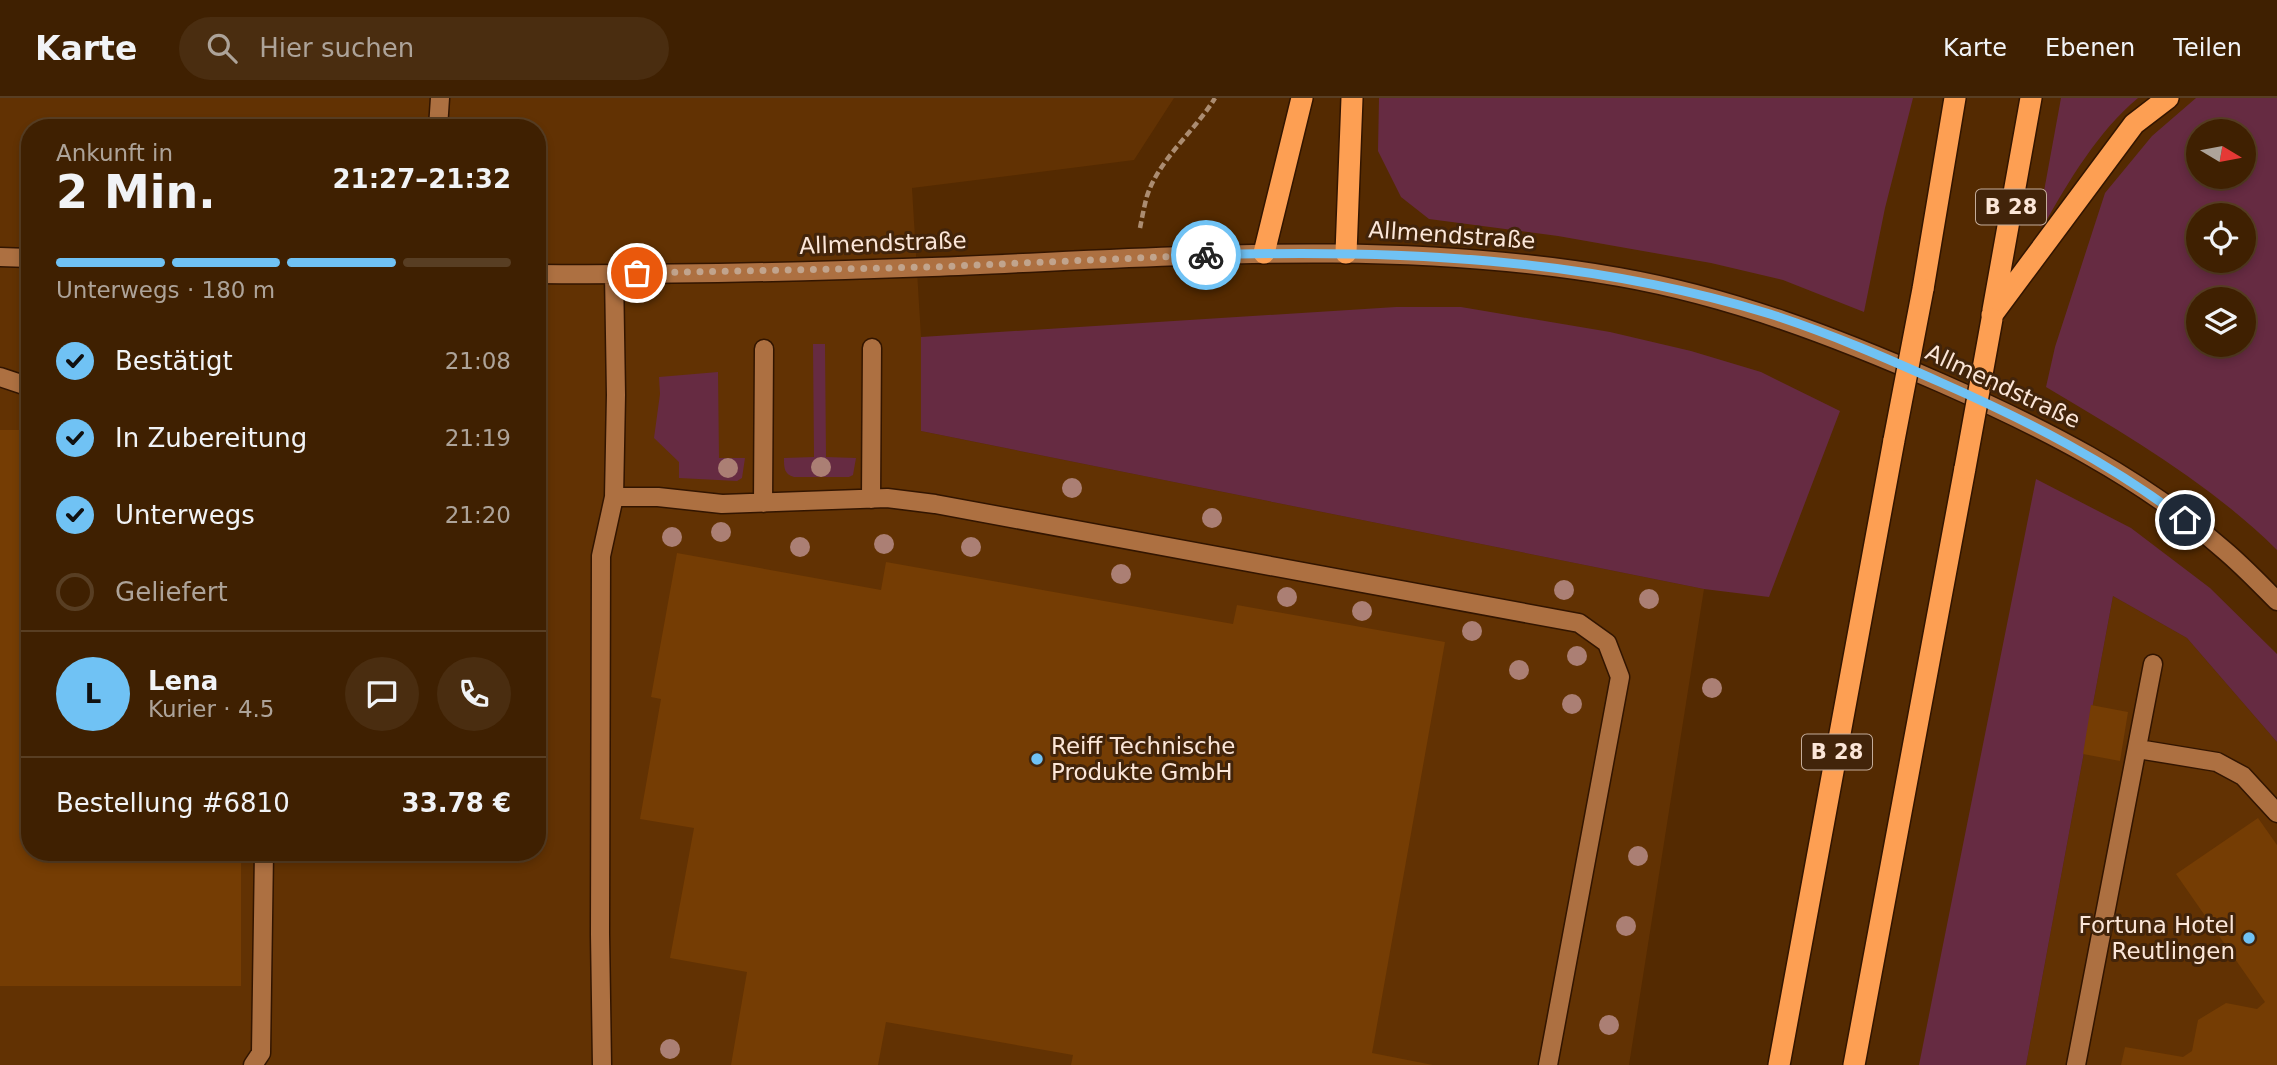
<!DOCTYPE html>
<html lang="de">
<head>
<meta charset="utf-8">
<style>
	:root { --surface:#3f2001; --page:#4a2d10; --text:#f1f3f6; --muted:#ada399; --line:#583e23; --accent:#70c2f4 }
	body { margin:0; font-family:"DejaVu Sans",sans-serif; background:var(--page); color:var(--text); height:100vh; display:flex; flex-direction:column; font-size:26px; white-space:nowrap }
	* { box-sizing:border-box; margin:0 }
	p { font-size:23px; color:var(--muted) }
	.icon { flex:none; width:38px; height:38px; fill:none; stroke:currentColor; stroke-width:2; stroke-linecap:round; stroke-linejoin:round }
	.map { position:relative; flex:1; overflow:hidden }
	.sheet { position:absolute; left:21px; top:21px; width:525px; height:742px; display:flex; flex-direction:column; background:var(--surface); border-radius:28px; box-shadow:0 4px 10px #0003,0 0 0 2px var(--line) }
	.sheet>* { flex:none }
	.needle { width:46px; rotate:100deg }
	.tools { position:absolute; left:2186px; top:21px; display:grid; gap:14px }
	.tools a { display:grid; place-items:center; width:70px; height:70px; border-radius:50%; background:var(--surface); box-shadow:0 4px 10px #0003,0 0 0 2px var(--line); font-size:35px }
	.pin { position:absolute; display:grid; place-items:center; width:60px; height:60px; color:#fff; margin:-30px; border:4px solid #fff; border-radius:50%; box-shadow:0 2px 7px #0007 }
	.courier { position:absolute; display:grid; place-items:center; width:70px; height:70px; margin:-35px; border:5px solid #70c2f4; border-radius:50%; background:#fff; color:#222; box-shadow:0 2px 9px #0007 }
	.overview em { font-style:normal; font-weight:800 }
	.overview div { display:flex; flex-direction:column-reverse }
	.overview { display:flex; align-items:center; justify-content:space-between; height:119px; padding:0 35px }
	h1 { font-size:46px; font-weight:800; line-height:52px }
	.bar { display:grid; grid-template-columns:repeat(4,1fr); gap:10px 7px; align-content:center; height:84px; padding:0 35px }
	.bar i { height:9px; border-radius:5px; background:var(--line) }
	.bar .current { background:var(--accent) }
	.bar p { grid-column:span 4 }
	.line { display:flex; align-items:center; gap:18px; padding:0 35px; border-top:2px solid var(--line) }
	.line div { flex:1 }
	.round { display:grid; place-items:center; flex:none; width:74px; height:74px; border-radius:37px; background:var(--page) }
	ol { padding:0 35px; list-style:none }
	li { display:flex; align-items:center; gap:21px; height:77px }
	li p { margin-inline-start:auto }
	li .icon { padding:7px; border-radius:50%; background:var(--accent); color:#111; stroke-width:4 }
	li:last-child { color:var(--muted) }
	li i { width:38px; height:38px; border:4px solid var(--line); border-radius:50% }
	header { display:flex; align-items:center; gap:42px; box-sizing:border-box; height:98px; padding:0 35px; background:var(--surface); border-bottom:2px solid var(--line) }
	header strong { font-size:33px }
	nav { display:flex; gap:38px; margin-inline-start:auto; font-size:24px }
	.search { width:490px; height:63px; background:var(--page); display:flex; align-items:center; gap:18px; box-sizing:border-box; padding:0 24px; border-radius:38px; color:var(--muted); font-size:26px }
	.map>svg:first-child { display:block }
	.built { fill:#623203; fill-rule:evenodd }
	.green { fill:#662b42; fill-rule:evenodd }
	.building { fill:#753d04 }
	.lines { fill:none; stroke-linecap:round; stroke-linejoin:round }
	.minor-casing { stroke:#321500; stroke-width:21 }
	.highway-casing { stroke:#321500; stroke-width:24 }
	.path { stroke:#ab8c71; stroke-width:4.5; stroke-dasharray:7 3.5; stroke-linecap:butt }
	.minor { stroke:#ad7041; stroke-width:18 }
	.highway { stroke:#fd9f53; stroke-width:21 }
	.highway-bridge-casing { stroke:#321500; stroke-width:24; stroke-linecap:butt }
	.highway-bridge { stroke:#fd9f53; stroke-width:21 }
	.tree { fill:#ab7f74 }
	.done { stroke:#c1a48d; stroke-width:7; stroke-dasharray:0 12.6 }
	.route { stroke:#70c2f4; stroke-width:9 }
	.poi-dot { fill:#70c2f4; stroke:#42240a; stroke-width:2.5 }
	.labels { text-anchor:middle; stroke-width:6; stroke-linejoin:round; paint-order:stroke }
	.shield { fill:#42240a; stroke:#c4ac9a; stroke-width:2 }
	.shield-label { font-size:21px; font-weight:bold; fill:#fbe6d8 }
	.street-label { font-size:23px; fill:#fbe6d8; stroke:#42240a }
	.poi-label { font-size:23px; fill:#fbe6d8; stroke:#42240a; text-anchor:start }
</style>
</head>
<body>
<header>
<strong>Karte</strong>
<div class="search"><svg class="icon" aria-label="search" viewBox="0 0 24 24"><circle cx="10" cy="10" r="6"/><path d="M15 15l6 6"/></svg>Hier suchen</div>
<nav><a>Karte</a><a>Ebenen</a><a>Teilen</a></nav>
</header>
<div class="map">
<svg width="2277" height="967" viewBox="0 0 2277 967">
	<rect width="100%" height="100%" fill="#542a01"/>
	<!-- built -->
	<path class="built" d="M0 0H1174L1134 62 912 90 921 239V333L1704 491 1629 967H0ZM30 30H537V754H30Z
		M2113 498 2187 540 2277 644V967H2026Z"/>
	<!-- green -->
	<path class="green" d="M1379 0H1913L1885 110 1864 214 1783 182 1711 165 1558 138 1429 121 1401 99 1378 53Z
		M2061 0H2138C2099 32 2068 84 2044 127L2040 128 2038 126Z
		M2196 0H2277V452C2212 387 2125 336 2046 289L2055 249 2105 95 2152 38ZM2198 33H2244V79H2198ZM2198 117H2244V163H2198ZM2244 201V247H2198V201Z
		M1396 209H1461L1610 234 1691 253 1761 274 1840 313 1769 499 1704 491 921 333V239Z
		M813 246H825L826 359 856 360 853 377 849 379H794C784 376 784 370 784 360L814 359Z
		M718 274 719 360H745L742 380 737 383 679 380V364L654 340 660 296 659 279Z
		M2036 381 2131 430 2210 490 2277 556V644L2187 540 2113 498 2026 967H1919Z"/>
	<!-- building -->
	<path class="building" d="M0 332H30V754H241V888H0Z
		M677 455 881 492 886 464 1233 526 1237 507 1445 544 1372 955 1433 967H1071L1073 957 886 924 878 967H731L747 874 670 860 694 730 640 721 661 601 651 599Z
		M2091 607 2128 614 2120 663 2083 656Z
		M2258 720 2277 747V967H2121L2125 949 2183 959 2192 953 2198 922 2226 905 2257 911 2265 904 2176 776Z"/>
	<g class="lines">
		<defs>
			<path id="minor" d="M438 30 440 0
				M0 159 30 160
				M537 176C669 177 801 174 932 169 1161 160 1391 139 1619 179 1732 199 1836 239 1941 285 2041 329 2141 379 2224 452 2243 468 2260 486 2277 503
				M0 279 30 289
				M614 399H658L722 406 887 400 935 406 1579 525 1607 545 1620 579 1548 967
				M871 401 872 250
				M763 405 764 251
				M2138 651 2217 664 2243 678 2277 715
				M253 967 261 955 264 754
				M602 967 600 836 601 458 614 399 616 297 614 175
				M2076 967 2153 566"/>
			<path id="highway" d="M1264 155 1302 0
				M1346 155 1352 0
				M1923 191 1955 0
				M1993 212 2031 0
				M1992 217 2134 26 2168 0
				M1779 967 1894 342
				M1854 967 1965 370"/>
		</defs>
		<!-- minor casing -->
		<use href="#minor" class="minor-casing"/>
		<!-- highway casing -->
		<use href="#highway" class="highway-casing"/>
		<!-- path -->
		<path class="path" d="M1140 130C1142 120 1144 109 1147 98 1159 61 1195 33 1215 0"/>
		<!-- minor -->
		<use href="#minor" class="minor"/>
		<!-- highway -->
		<use href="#highway" class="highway"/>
		<defs>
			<path id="highway-bridge" d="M1894 342 1923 191
				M1965 370 1992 221"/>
		</defs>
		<!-- highway-bridge casing -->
		<use href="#highway-bridge" class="highway-bridge-casing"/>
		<!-- highway-bridge -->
		<use href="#highway-bridge" class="highway-bridge"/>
	</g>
	<!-- trees -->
	<g class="tree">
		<circle cx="821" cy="369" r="10"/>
		<circle cx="728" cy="370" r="10"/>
		<circle cx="1072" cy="390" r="10"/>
		<circle cx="1212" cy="420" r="10"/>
		<circle cx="721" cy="434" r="10"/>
		<circle cx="672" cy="439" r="10"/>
		<circle cx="884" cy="446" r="10"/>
		<circle cx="800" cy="449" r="10"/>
		<circle cx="971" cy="449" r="10"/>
		<circle cx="1121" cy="476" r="10"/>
		<circle cx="1564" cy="492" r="10"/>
		<circle cx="1287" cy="499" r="10"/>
		<circle cx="1649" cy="501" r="10"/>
		<circle cx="1362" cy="513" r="10"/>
		<circle cx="1472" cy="533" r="10"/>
		<circle cx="1577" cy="558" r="10"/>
		<circle cx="1519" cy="572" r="10"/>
		<circle cx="1712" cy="590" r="10"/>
		<circle cx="1572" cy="606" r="10"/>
		<circle cx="1638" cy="758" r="10"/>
		<circle cx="1626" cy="828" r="10"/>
		<circle cx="1609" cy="927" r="10"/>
		<circle cx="670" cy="951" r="10"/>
	</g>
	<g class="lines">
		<!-- done -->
		<path class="done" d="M637 175 932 169 1206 157"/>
		<!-- route -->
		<path class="route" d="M1206 157C1397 151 1587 160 1770 216 1829 235 1886 260 1942 285 2028 323 2110 365 2185 422"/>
	</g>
	<!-- markers -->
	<g class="poi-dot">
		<circle cx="1037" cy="661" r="7"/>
		<circle cx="2249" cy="840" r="7"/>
	</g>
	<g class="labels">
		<!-- shield labels -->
		<g class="shield">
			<rect x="1976" y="91.5" width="70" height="35" rx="5"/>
			<rect x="1802" y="636.5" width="70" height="35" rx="5"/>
		</g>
		<g class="shield-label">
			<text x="2011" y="116">B 28</text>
			<text x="1837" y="661">B 28</text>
		</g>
		<!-- street labels -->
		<g class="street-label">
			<text transform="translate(1452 137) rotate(4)" y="8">Allmendstraße</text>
			<text transform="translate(883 145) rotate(-2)" y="8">Allmendstraße</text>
			<text transform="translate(2003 288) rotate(25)" y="8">Allmendstraße</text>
		</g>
		<!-- poi labels -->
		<g class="poi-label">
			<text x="1051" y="656">Reiff Technische<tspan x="1051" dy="26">Produkte GmbH</tspan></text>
			<text x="2235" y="835" text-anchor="end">Fortuna Hotel<tspan x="2235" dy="26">Reutlingen</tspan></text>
		</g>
	</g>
</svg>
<div class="tools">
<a><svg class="needle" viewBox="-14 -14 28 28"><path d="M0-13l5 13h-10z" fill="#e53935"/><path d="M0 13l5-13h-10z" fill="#ada399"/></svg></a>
<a><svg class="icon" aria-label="locate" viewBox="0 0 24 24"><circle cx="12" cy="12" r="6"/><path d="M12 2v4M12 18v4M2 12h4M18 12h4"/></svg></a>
<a><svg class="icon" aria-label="layers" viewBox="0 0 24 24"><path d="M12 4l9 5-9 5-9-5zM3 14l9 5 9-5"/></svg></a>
</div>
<div class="pin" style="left:637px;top:175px;background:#ea580c"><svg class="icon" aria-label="bag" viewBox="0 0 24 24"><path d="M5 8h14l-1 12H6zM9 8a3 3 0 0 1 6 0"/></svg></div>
<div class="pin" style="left:2185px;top:422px;background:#1f2937"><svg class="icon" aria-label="home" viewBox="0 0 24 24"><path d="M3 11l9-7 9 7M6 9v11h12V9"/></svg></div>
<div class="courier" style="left:1206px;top:157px"><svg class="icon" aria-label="bike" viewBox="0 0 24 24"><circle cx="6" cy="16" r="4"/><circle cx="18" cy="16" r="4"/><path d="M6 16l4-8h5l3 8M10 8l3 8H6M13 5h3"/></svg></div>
<section class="sheet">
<div class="overview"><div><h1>2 Min.</h1><p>Ankunft in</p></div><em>21:27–21:32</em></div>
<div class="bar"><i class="current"></i><i class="current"></i><i class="current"></i><i></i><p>Unterwegs · 180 m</p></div>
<ol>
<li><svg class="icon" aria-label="check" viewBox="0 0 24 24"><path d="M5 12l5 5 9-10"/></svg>Bestätigt<p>21:08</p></li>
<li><svg class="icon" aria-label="check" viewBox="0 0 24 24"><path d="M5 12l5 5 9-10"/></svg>In Zubereitung<p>21:19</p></li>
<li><svg class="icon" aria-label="check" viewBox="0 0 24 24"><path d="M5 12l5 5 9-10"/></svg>Unterwegs<p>21:20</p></li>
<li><i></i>Geliefert</li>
</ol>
<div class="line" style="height:126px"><b class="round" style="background:var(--accent);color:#111">L</b><div><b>Lena</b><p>Kurier · 4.5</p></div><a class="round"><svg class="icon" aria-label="chat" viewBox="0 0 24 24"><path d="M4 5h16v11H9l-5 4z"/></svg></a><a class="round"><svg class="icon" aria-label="phone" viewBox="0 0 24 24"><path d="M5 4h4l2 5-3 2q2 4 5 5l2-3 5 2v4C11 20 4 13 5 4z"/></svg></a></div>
<div class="line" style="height:91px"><div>Bestellung #6810</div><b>33.78 €</b></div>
</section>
</div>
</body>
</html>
